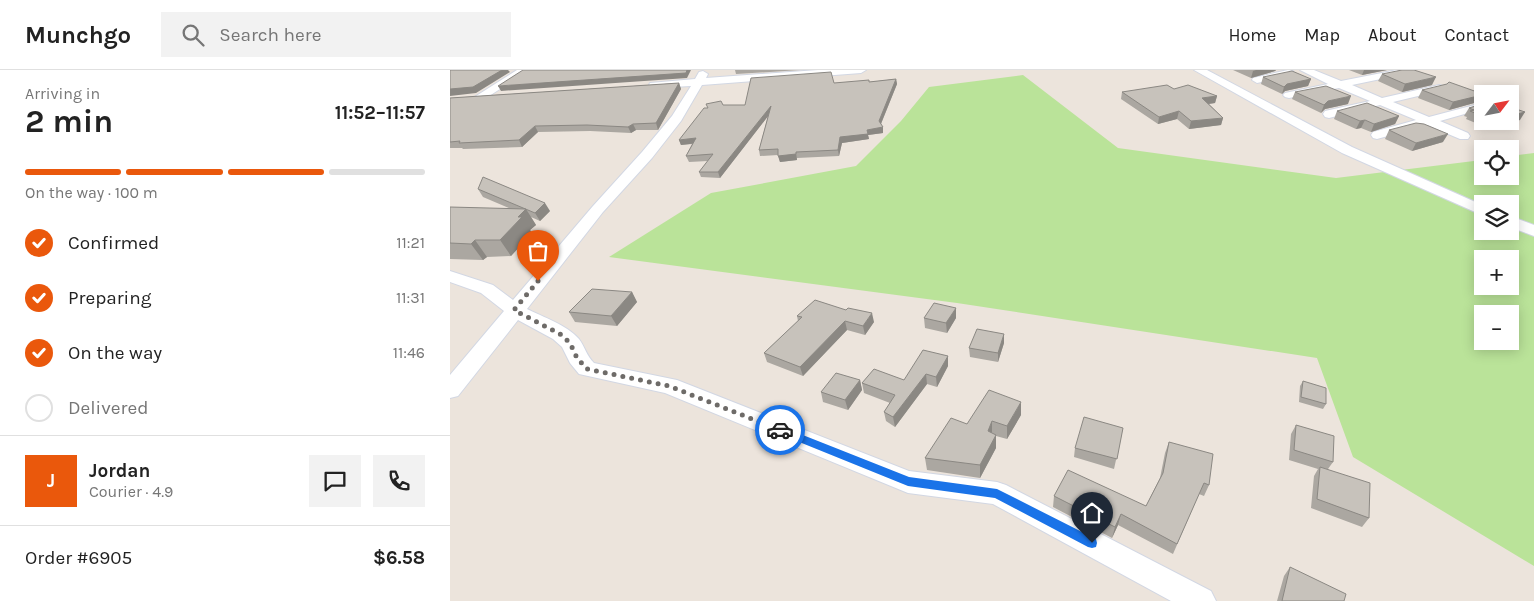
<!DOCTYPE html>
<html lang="en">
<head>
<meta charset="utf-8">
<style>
	:root { --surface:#fff; --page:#f2f2f2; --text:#222; --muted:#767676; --line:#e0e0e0; --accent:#ea580c }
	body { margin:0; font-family:Karla,sans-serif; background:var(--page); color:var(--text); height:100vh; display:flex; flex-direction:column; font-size:19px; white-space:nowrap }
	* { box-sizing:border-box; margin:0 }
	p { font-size:16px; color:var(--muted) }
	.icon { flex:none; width:28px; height:28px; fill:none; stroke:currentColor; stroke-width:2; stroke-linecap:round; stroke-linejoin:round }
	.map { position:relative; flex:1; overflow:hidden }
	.sheet { display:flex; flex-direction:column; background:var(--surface); width:450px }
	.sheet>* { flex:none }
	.needle { width:32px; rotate:58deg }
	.tools { position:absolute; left:1024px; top:15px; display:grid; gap:10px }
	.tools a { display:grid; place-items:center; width:45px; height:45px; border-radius:0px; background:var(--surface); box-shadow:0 2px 12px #0003; font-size:25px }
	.pin { position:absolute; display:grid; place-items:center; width:42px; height:42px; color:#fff; margin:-51px -21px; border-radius:50% 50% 50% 0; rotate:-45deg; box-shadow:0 0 5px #0007 }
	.pin .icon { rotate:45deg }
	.courier { position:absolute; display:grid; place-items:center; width:50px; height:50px; margin:-25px; border:4px solid #1a73e8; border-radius:50%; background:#fff; color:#222; box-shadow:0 1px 6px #0007 }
	.overview em { font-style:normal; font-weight:700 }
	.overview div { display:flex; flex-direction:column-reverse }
	.overview { display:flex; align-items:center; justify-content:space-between; height:85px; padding:0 25px }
	h1 { font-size:32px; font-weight:700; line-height:38px }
	.bar { display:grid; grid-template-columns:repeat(4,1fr); gap:8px 5px; align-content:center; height:60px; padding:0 25px }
	.bar i { height:6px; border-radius:4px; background:var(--line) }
	.bar .current { background:var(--accent) }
	.bar p { grid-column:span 4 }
	.line { display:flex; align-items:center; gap:12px; padding:0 25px; border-top:1px solid var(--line) }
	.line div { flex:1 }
	.round { display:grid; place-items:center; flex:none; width:52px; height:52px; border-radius:0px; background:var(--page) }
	ol { padding:0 25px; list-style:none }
	li { display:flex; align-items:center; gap:15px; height:55px }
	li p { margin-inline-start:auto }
	li .icon { padding:5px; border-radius:50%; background:var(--accent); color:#fff; stroke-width:4 }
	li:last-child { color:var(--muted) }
	li i { width:28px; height:28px; border:2px solid var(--line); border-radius:50% }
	header { display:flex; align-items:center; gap:30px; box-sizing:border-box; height:70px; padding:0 25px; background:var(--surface); border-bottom:1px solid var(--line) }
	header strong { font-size:24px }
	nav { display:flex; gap:28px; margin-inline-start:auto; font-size:18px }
	.search { width:350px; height:45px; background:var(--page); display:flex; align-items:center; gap:12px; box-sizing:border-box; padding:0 18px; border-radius:0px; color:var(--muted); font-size:19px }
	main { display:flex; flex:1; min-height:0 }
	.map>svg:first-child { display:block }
	.green { fill:#bae399; fill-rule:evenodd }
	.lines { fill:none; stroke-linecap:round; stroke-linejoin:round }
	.minor-casing { stroke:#d2d7e3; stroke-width:2 }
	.minor { fill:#fff; fill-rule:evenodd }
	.wall { fill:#aba7a1 }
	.shaded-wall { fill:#8b8883 }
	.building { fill:#c7c2bb; stroke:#8b8883 }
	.route { fill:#1a73e8 }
	.done { stroke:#6e6b68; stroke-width:5; stroke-dasharray:0 9 }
</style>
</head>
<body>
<header>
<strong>Munchgo</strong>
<div class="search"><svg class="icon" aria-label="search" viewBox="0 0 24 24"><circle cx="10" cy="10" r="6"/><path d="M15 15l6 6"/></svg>Search here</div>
<nav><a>Home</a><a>Map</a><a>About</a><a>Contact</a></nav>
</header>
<main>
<section class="sheet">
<div class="overview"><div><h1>2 min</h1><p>Arriving in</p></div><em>11:52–11:57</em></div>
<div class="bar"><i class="current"></i><i class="current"></i><i class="current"></i><i></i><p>On the way · 100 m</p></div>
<ol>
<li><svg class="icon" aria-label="check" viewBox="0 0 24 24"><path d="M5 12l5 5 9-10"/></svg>Confirmed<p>11:21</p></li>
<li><svg class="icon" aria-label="check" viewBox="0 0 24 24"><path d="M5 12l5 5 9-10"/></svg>Preparing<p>11:31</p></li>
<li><svg class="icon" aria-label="check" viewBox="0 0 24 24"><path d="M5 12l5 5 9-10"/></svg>On the way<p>11:46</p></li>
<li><i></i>Delivered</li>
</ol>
<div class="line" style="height:90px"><b class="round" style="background:var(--accent);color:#fff">J</b><div><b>Jordan</b><p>Courier · 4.9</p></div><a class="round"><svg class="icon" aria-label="chat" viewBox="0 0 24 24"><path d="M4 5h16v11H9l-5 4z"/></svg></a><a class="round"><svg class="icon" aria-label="phone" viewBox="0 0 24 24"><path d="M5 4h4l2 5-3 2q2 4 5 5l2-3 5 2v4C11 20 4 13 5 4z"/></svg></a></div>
<div class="line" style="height:65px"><div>Order #6905</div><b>$6.58</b></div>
</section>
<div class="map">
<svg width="1084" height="531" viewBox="0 0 1084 531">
	<rect width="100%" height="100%" fill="#ece4dc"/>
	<!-- green -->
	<path class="green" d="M573 5 668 78 886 108 1032 90V106H1060V86L1084 83V496L903 387 867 288 507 233 159 187 261 123 406 96 451 51 479 17ZM1032 134H1060V161H1032ZM1032 189H1060V216H1032ZM1032 244H1060V271H1032Z"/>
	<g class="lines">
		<defs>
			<path id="minor" d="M67 0H79L33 30H25L23 28Z
				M368 0H416L411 3 252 15 231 51 202 88 153 142 77 239C93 247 117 255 129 269 135 277 136 285 144 293L227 310 459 401 547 412 556 415 761 521 766 531H721L543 434 458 423 215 323 129 304 120 293 112 277 103 269 68 250 8 326 0 328V305L54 241 31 223 0 212V201L43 215 63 230 143 136 192 82 222 46 241 16 204 18 199 15 200 13 245 9 249 2 253 1 258 4 256 8Z
				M744 0H757L902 77 1032 135V145L892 83Z
				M838 0 843 1 844 3 843 5 807 13 802 10 803 8Z
				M850 0H864L891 11 947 0 951 3 950 5 902 15 932 28 989 15 993 16 994 18 993 20 943 32 979 47 1032 33V39L990 51 1018 63 1020 66 1018 69H1010L977 55 927 69 923 68 921 65 923 62 966 50 930 35 879 48 875 47 873 44 875 41 920 31 889 18 839 28 835 27 833 25 835 23 878 14Z
				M1060 146 1084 155V166L1060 157Z"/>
		</defs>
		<!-- minor casing -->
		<use href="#minor" class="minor-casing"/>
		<!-- minor -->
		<use href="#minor" class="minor"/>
	</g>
	<!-- wall -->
	<path class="wall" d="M285 0H350L286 4Z
		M783 0H826L825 1 801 8Z
		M899 0H937L912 5Z
		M932 4 982 15 952 22 928 11Z
		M813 7 861 9 858 16 835 21 832 24 811 14Z
		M446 9 447 14 431 54 433 63 418 65 419 69 392 73 389 86 347 88V90L330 92 328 85 310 86 309 80 318 46 270 108 251 107 249 102 258 91 239 92 236 86 242 74 231 75 229 70 258 38 273 35H295L384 13 419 12Z
		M229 13 231 19 208 60H186L181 63 140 61 88 62 72 77 13 79 12 78H0V28Z
		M724 19 767 26 765 33 759 34 773 48 771 55 739 59 727 49 708 54 671 29 672 22Z
		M972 20 1030 23 1024 33 999 40 968 28Z
		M845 22 898 34 875 39 871 43 842 29Z
		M1032 34V51H1060L1070 50 1040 59 1016 49 1017 47 1014 46 1019 38Z
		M887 41 949 46 945 54 921 62 911 58 906 59 884 49Z
		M939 60 993 72 962 81 935 69Z
		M28 119 100 141 90 151 81 147 86 155 80 160 82 163 61 186 37 187 33 190 0 189V137L61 139 33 127Z
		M182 222 187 232 167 256 125 252 119 242Z
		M347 246 424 252 415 265 397 260 353 306 317 292 314 283 348 251Z
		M474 248H506L497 263 475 258Z
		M554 264V273L548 292 520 287 519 278Z
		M498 286V296L487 317 477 314 445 357 436 351 434 342 440 333 414 323 412 313 454 310Z
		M410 310 412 320 398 340 373 332 371 322Z
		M853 311 876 334 873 339 849 332 850 316Z
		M571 345 557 369 546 366V378L530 408 477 400 475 388 517 354Z
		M846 355 883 392 878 399 919 448 912 457 861 438 864 406 868 399 839 390 841 364Z
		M673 358 664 399 624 387 625 378Z
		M719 372 759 415 754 426 749 424 723 484 668 455 662 468 603 437 604 426 696 436 710 408 715 383Z
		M840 497 894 531H827L834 506Z"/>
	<!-- shaded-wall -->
	<path class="shaded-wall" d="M52 0H58L60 2 26 23 0 26V19Z
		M237 0H241L237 8 51 21 48 16Z
		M806 0H826L825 1 801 8 803 1Z
		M914 0H937L912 5Z
		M986 7 982 15 952 22 955 14Z
		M446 9 447 14 430 56 429 51Z
		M861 9 858 16 835 21 832 24 834 17 837 14Z
		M229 13 231 19 208 60 206 53Z
		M1030 23 1024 33 999 40 1003 32Z
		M767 26 765 33 750 35 752 28Z
		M901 26 898 34 875 39 871 43 874 35 878 31Z
		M321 36 322 41 270 108 268 102Z
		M729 41 727 49 708 54 709 47Z
		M1075 42 1070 50 1040 59 1044 51H1060V46Z
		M949 46 945 54 921 62 924 54Z
		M773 48 771 55 739 59 741 51Z
		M915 50 911 58 906 59 910 51Z
		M183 54 186 60 181 63 178 57Z
		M85 56 88 62 72 77 69 70Z
		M433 57V63L418 65 419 69 392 73 389 86 388 80 390 67 417 60Z
		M998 64 993 72 962 81 966 73Z
		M246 68 248 73 231 75 229 70Z
		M346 82 347 90 330 92 328 86Z
		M95 133 100 141 90 151 85 143Z
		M76 139 86 155 80 160 82 163 61 186 50 170 68 147Z
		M25 170 37 187 33 190 21 174Z
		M182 222 187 232 167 256 161 246Z
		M506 238V248L497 263 496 253Z
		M422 243 424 252 415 265 413 256Z
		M395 251 397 260 353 306 350 297Z
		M554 264V273L548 292V283Z
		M498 286V296L487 317 486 307Z
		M476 304 477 314 445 357 443 347Z
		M410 310 412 320 398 340 395 330Z
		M571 332V345L557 369V356Z
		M542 351V364L538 361Z
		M546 365V378L530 408V395Z
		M671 444 668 455 662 468 665 457Z"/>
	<!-- building -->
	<path class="building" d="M0 0H52L23 17 0 19Z
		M73 0H237L236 3 48 16Z
		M952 0H964L986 7 955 14 932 4Z
		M842 1 861 9 837 14 834 17 813 7Z
		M381 2 384 13 419 10V12L446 9 429 51 433 57 417 60 418 64 390 67 388 80 346 82V84L328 86V79L309 80 321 36 268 102H249L263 84 236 86 246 68 229 70 254 38H258L256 34 271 31 273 35H295L301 8Z
		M999 12 1030 23 1025 24 1028 26 1003 32 972 20 997 14Z
		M229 13 206 53 183 54 178 57 137 55 85 56 69 70 9 73 10 71 0 72V28Z
		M717 15 724 19 738 15 767 26 752 28 773 48 741 51 729 41 709 47 672 22Z
		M876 16 901 26 878 31 874 35 845 22Z
		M917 33 949 46 924 54 915 50 910 51 887 41Z
		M1032 34V46L1020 41 1024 40 1019 38Z
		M1060 37 1075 42 1060 46Z
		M966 53 974 54 998 64 966 73 939 60Z
		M33 107 95 133 85 143 28 119Z
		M0 137 76 139 68 147H72L50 170H25L21 174 0 173Z
		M142 219 182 222 161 246 119 242Z
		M365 230 396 240 398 238 422 243 413 256 395 251 350 297 314 283 352 247 347 246Z
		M484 233 506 238 496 253 474 248Z
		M527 259 554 264 548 283 519 278Z
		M473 280 498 286 486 307 476 304 443 347 434 342 445 325 412 313 424 299 454 310Z
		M386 303 410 310 395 330 371 322Z
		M853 311 876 318V334L851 327Z
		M539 320 571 332 557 356 542 351 538 361 546 365 530 395 475 388 501 348 517 354Z
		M634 347 673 358 667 389 625 378Z
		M846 355 884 366 883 392 844 380Z
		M719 372 763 384 759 415 754 413 727 474 671 444 665 457 604 426 618 400 696 436 713 403Z
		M870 397 920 413 919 448 867 429Z
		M840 497 896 524 894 531H832Z"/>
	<!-- route -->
	<path class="route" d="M330 356 459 407 547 419 646 469 647 473 646 477 642 478 638 477 545 428 458 416 327 363V358Z"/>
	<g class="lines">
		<!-- done -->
		<path class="done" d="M88 211 64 240 110 264 120 273 127 288 137 299 219 316 330 360"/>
	</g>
</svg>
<div class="tools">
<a><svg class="needle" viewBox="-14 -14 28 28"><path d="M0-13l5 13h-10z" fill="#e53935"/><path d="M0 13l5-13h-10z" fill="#767676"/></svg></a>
<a><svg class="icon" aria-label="locate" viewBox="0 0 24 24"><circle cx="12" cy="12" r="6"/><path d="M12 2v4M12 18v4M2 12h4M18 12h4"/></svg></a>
<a><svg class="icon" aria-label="layers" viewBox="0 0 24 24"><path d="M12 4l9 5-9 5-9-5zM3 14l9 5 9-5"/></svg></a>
<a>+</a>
<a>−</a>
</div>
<div class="pin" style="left:88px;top:211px;background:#ea580c"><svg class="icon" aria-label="bag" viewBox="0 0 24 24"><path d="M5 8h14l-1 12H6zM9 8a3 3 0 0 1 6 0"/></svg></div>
<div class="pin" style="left:642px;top:473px;background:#1f2937"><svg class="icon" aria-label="home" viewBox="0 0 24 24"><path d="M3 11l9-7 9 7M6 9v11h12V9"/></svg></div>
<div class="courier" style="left:330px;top:360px"><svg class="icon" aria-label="car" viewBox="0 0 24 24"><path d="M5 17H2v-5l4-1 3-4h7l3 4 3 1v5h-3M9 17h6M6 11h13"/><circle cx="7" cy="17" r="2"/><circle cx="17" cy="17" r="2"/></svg></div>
</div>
</main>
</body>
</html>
